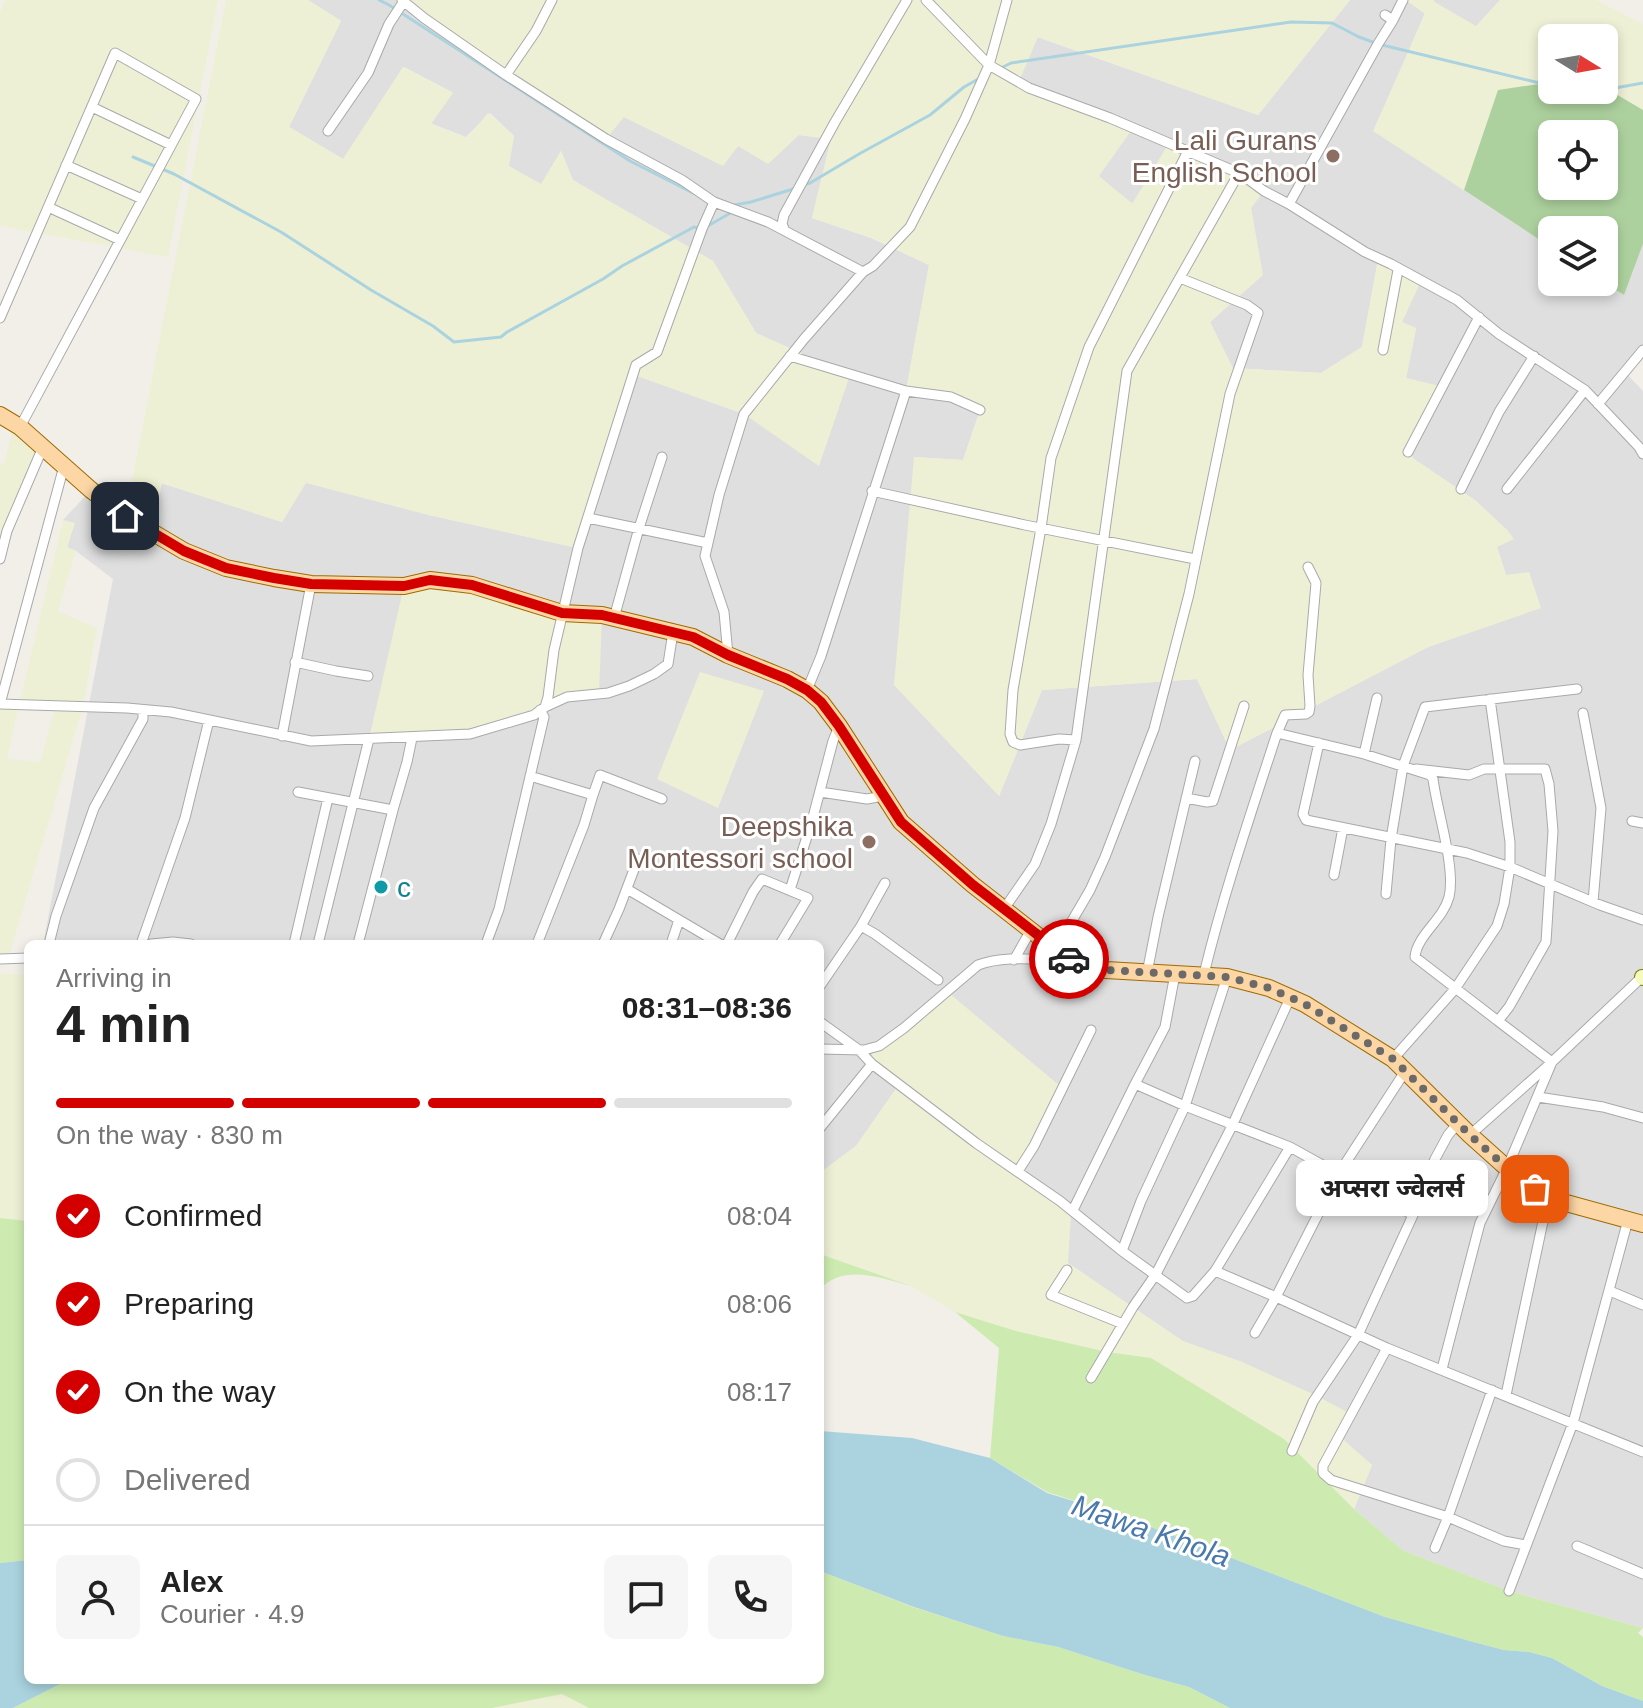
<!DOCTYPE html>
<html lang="en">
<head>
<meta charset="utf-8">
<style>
	:root { --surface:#fff; --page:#f6f6f6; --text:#222; --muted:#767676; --line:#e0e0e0; --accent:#d40000 }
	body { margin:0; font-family:Arial,"Noto Sans Devanagari",sans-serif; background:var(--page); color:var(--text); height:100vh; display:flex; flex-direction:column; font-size:30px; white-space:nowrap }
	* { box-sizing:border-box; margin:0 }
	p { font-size:26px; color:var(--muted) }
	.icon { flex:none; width:44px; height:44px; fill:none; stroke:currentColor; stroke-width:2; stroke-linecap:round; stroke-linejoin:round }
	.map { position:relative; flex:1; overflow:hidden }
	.side { position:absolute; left:24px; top:940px; width:800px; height:744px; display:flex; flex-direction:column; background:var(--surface); border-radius:12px; box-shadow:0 4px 12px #0003 }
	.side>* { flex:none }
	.needle { width:52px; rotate:101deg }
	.buttons { position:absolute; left:1538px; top:24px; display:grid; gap:16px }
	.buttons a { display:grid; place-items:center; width:80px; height:80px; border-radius:12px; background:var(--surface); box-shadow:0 4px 12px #0003; font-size:40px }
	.pin { position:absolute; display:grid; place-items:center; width:68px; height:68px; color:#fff; margin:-34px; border-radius:16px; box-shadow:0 4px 12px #0006 }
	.courier { position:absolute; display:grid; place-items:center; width:80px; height:80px; margin:-40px; border:6px solid #d40000; border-radius:50%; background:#fff; color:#222; box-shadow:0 2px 10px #0007 }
	.bubble { position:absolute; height:56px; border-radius:12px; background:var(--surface); box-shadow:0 4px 12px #0003; font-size:26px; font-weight:700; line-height:56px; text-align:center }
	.head em { font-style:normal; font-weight:700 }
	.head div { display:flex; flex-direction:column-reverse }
	.head { display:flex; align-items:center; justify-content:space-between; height:136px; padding:0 32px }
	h1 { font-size:52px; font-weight:700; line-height:60px }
	.bar { display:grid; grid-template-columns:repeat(4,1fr); gap:12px 8px; align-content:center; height:96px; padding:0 32px }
	.bar i { height:10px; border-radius:6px; background:var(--line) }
	.bar .selected { background:var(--accent) }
	.bar p { grid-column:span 4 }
	.line { display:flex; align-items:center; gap:20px; padding:0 32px; border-top:2px solid var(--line) }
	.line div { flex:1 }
	.round { display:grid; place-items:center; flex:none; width:84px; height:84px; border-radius:12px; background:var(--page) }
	ol { padding:0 32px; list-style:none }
	li { display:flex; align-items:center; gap:24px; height:88px }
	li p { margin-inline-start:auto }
	li .icon { padding:8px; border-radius:50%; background:var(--accent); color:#fff; stroke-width:4 }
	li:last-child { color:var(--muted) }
	li i { width:44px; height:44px; border:4px solid var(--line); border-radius:50% }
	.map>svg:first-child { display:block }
	.residential { fill:#e0dfdf }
	.farmland { fill:#eef0d5; fill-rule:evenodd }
	.grass { fill:#cdebb0 }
	.forest { fill:#add19e; fill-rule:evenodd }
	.water { fill:#aad3df }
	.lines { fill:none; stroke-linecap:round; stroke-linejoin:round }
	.stream { stroke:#aad3df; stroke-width:3 }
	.street-casing { stroke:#a9a9a9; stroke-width:11 }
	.secondary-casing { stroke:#707d05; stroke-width:16 }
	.primary-casing { stroke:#a06b00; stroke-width:18 }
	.street { stroke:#fff; stroke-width:9 }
	.secondary { stroke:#f7fabf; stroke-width:14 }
	.primary { stroke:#fcd6a4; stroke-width:16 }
	.done { stroke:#6b6a68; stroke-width:8; stroke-dasharray:0 14.4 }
	.route { stroke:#d40000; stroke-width:10 }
	.education-dot { fill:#8d6e63; stroke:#fff; stroke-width:3 }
	.culture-dot { fill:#0f9aa8; stroke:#fff; stroke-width:3 }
	.labels { text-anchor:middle; stroke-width:6; stroke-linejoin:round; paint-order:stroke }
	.education-label { font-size:28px; fill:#785e54; stroke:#fff; text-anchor:end }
	.culture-label { font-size:28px; fill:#0d838f; stroke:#fff; text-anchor:start }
	.water-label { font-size:30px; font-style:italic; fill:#4a7aab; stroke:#fff }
</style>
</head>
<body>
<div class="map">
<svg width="1643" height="1708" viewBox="0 0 1643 1708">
	<rect width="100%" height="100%" fill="#f2efe9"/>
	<!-- residential -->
	<path class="residential" d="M308 0H402L624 117 723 165 738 146 799 135 831 139 812 218 871 238 929 265 906 391 951 397 980 410 963 460 915 457 999 796 1042 690 1197 679 1230 750 1428 647 1540 608 1506 575 1497 547 1508 531 1476 501 1414 459 1408 452 1442 387 1406 378 1416 329 1402 323 1378 260 1362 347 1321 373 1232 368 1210 322 1262 275 1251 208 1133 204 1098 176 1132 128 1019 81 1037 37 1258 115 1350 0H1406L1425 13 1374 131 1552 248V282H1603L1624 295 1643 244V351L1625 372 1643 391V1628L1509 1591 1404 1551 1354 1509 1372 1465 1242 1362 1183 1342 1068 1263 898 1086 856 1146 820 1173V944H43L113 579 76 551 67 548 74 524 63 520 91 490 152 532 161 483 282 522 305 482 429 515 577 548 632 374 744 414 850 375 756 333 713 261 573 181 561 151 541 185 507 167 514 136 490 113 466 137 430 123 452 92 404 67 343 159 289 127 341 21Z
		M1434 0H1500L1476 27 1433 1Z"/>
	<!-- farmland -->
	<path class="farmland" d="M5 0H218L168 257 0 226V13Z
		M226 0H308L341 21 289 127 343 159 403 67 453 93 431 124 467 138 488 113 514 136 509 166 541 184 561 151 573 180 713 261 756 333 850 375 819 466 744 414 632 374 578 548 429 515 306 483 282 522 162 483 152 533 125 516Z
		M402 0H1350L1258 115 1038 37 1019 81 1133 128 1099 176 1132 204 1169 143 1241 174 1264 191 1251 208 1263 275 1210 322 1233 368 1321 373 1362 347 1378 259 1421 281 1402 322 1416 328 1406 378 1443 387 1408 452 1414 459 1476 501 1508 531 1514 539 1497 547 1506 575 1529 572 1541 608 1428 647 1230 750 1197 679 1042 690 999 796 894 685 914 457 963 460 980 411 951 397 906 391 929 265 872 238 812 218 831 139 799 135 768 164 738 146 723 166 624 117 606 139Z
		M1406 0H1434V2L1476 26 1500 0H1596L1643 24V110L1604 87V38H1552V82L1498 90 1464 190 1373 131 1425 14Z
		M14 424 43 447 0 559V463L4 464Z
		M63 520 75 523 67 547 76 551 58 611 97 628 83 707 8 959H0V704L19 705ZM19 706 55 708 40 762 7 759Z
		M430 580 602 615 599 694 567 697 485 731 369 739 404 586Z
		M700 672 764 691 718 808 657 779Z
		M0 973 28 975V1221L0 1218Z
		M944 989 1060 1086 1015 1173 1071 1213 1068 1263 1183 1341 1242 1362 1315 1395 1347 1412 1338 1435 1372 1465 1354 1509 1284 1439 1107 1352 1016 1331 955 1312 911 1286 820 1254V1173L856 1146 898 1086 870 1065 874 1045 890 1035Z
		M562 1694 589 1708H492Z"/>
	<!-- grass -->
	<path class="grass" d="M0 1218 28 1221V1560L0 1563Z
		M820 1254 911 1286C882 1278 844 1263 820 1289Z
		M955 1312 1016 1331 1107 1352 1151 1358 1284 1439 1354 1509 1404 1551 1509 1591 1643 1628 1638 1633 1643 1637V1701L1602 1686 1552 1658 1529 1652 1504 1650 1477 1643 1385 1617 1122 1516 1047 1492 990 1458 999 1348Z
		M820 1571 913 1607 1003 1636 1058 1647 1145 1675 1189 1687 1230 1708H589L562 1694 492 1708H13L68 1680H820Z"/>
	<!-- forest -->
	<path class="forest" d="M1552 82V90H1604V87L1643 110V244L1624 295 1603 282 1604 230H1552V248L1464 190 1498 90ZM1552 134H1604V186H1552Z"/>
	<!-- water -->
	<path class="water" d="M820 1431 912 1438 990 1458 1047 1493 1122 1516 1385 1617 1477 1643 1504 1650 1529 1652 1552 1658 1602 1686 1643 1701V1708H1230L1189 1687 1145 1675 1058 1647 1003 1636 914 1607 820 1571Z
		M28 1560V1680H68L13 1708H0V1563Z"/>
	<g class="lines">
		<!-- stream -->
		<path class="stream" d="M379 0 389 5 630 161 693 193
			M1001 68 1011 63 1291 22 1332 23 1359 37 1378 44 1552 86
			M1570 90 1586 94 1603 90
			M1604 90 1643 83
			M133 157 174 174 281 232 371 290 433 326 454 342 501 337 507 332 603 279 622 266 694 227 699 228
			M803 185 810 183 859 154 930 115 964 87 980 78
			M734 205 751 202 796 188
			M706 227 734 211"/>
		<defs>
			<path id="street" d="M402 0 424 18 506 75 606 139 682 180 714 202 768 222 863 272
				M926 0 989 65 1029 88 1110 118 1241 174 1264 191 1289 204 1365 252 1391 264 1457 300 1499 334 1585 390 1639 447 1643 454
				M1393 20 1403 0
				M506 75 536 31 552 0
				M92 107 171 145
				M328 131 368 73 389 24 404 1
				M66 165 142 199
				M1289 204 1378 44 1393 20 1385 15
				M48 207 120 240
				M785 231 782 224 784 215 835 122 907 0
				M0 318 115 53 196 99 20 427
				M1383 350 1398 270
				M790 356 906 391 951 397 980 410
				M1598 404 1643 350
				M1408 452 1479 317
				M1461 489 1499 412 1534 356
				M1507 489 1585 390
				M872 491 1025 525 1195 559
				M588 518 708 543
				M0 559 7 531 43 447
				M614 618 639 528 662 457
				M728 655 724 612 705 556 719 495 744 414 804 339 863 272 873 266 910 227 965 119 989 65 1007 0
				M295 662 336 671 368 676
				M807 690 821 656 906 391
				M0 704 127 708 171 712 311 741 470 734 534 715 545 707 548 697 554 650 578 548 636 365 657 352 702 229 714 202
				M0 704 64 466
				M545 707 567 697 608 693 629 686 654 674 668 664 673 632
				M1583 713 1601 808 1593 902
				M1277 733 1285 715 1306 714 1309 712 1310 706 1308 675 1316 583 1308 567
				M282 736 311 584
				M1076 740 1059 739 1020 745 1013 742 1010 734 1013 690 1041 528 1051 458 1089 347 1188 151
				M1319 743 1303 814 1306 820 1467 853 1510 867 1600 905 1643 920
				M1364 754 1377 698
				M1416 769 1469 775 1484 769H1545L1549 784 1553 831 1546 942 1509 1007 1498 1021 1552 1062 1507 1168 1480 1223 1442 1369
				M530 776 593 795 584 825 537 944
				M298 792 393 810
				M820 792 867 799 883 796
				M593 795 600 775 662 799
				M1186 798 1207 802 1213 801 1244 706
				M1632 821 1643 823
				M1334 875 1343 828
				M627 889 720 944
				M790 890 812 821 833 741 839 726
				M1386 894 1391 839 1403 766 1425 707 1577 689
				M1004 909 1035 864 1051 824 1076 740 1127 371 1239 173
				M861 926 885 883
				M49 944 56 916 94 808 143 719V710
				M141 944 185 818 209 720
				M151 944 173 942 191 944
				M294 944 328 798
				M318 944 369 739
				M358 944 393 810 407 762 412 738
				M486 944 499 909 544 717 540 710
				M603 944 619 909 638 859
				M671 944 679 920
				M727 944 753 892 762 879 808 898 780 944
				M1052 947 1069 926 1090 890 1105 857 1154 729 1189 594 1230 394 1258 313 1247 305 1180 278
				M0 959 28 958
				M1014 960 1031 930
				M1147 973 1158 917 1195 761
				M1204 974C1224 892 1251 813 1277 733L1364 754 1430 775 1433 779C1437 811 1456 868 1449 897 1443 920 1417 935 1415 957L1498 1021
				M1227 977 1185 1106 1290 1147 1413 1215
				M820 986 861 926 875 934 938 980
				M820 1022 859 1050 872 1064 820 1128
				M820 1049 864 1050 879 1046 904 1028 978 965C1005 955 1038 960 1066 960
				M1393 1059 1455 989 1497 926 1504 904 1510 867V842L1490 699
				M872 1064 976 1143 1060 1201 1122 1251 1187 1298 1193 1296 1215 1271 1290 1147
				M1135 1084 1165 1027 1175 974
				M1538 1097 1603 1107 1643 1118
				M1470 1135 1552 1062 1643 976
				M1018 1171 1034 1146 1091 1030
				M1073 1210 1135 1084 1185 1106 1141 1201 1122 1251
				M1067 1270 1051 1295 1123 1324
				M1215 1271 1276 1297 1387 1348 1643 1452
				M1610 1291 1643 1305
				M1255 1333 1276 1297 1339 1173 1406 1070
				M1387 1348 1323 1466V1473L1331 1480 1448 1517 1435 1548
				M1091 1378 1133 1307 1156 1274 1232 1126 1290 998
				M1492 1390 1448 1517 1504 1541 1526 1545
				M1506 1395 1548 1198
				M1292 1451 1313 1402 1358 1335 1413 1215 1435 1159 1448 1135 1459 1122
				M1577 1546 1643 1574
				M1509 1591 1573 1423 1628 1220"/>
			<path id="secondary" d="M1642 977 1643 978"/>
			<path id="primary" d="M0 415 20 427 91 490 125 516 184 551 226 568 274 578 311 584 404 586 430 580 472 585 562 613 602 615 693 637 728 655 787 679 807 690 821 702 839 726 901 822 973 885 1069 960 1106 970 1227 977 1269 988 1305 1004 1393 1059 1470 1135 1518 1178 1548 1198 1643 1224"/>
		</defs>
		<!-- street casing -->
		<use href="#street" class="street-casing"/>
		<!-- secondary casing -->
		<use href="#secondary" class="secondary-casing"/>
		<!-- primary casing -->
		<use href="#primary" class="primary-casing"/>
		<!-- street -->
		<use href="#street" class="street"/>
		<!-- secondary -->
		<use href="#secondary" class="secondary"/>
		<!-- primary -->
		<use href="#primary" class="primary"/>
	</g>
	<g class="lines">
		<!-- done -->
		<path class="done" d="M1069 959 1106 970 1227 977 1269 988 1305 1004 1393 1059 1470 1135 1518 1178 1535 1189"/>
		<!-- route -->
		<path class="route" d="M125 516 184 551 226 568 274 578 311 584 404 586 430 580 472 585 562 613 602 615 693 637 728 655 787 679 807 690 821 702 839 726 901 822 973 885 1069 959"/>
	</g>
	<!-- markers -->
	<g class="education-dot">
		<circle cx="1333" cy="156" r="8"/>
		<circle cx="869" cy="842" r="8"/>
	</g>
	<circle class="culture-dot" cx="381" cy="887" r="8"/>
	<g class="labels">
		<!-- education labels -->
		<g class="education-label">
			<text x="1317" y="150">Lali Gurans<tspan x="1317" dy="32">English School</tspan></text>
			<text x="853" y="836">Deepshika<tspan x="853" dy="32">Montessori school</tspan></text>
		</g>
		<!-- culture labels -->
		<g class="culture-label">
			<text x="397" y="897">c</text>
		</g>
		<!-- water labels -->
		<g class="water-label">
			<text transform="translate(1151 1531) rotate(19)" y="10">Mawa Khola</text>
		</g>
	</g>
</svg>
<div class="buttons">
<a><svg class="needle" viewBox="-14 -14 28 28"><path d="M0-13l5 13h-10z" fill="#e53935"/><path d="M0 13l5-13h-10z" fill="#767676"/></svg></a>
<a><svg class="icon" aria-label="locate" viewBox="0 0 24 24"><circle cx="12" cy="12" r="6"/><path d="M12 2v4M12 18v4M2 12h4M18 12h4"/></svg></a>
<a><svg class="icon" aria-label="layers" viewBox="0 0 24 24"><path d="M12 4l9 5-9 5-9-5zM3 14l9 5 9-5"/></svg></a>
</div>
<div class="pin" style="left:1535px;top:1189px;background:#ea580c"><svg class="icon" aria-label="bag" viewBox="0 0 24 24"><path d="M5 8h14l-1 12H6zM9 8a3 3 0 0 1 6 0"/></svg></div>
<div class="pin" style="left:125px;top:516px;background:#1f2937"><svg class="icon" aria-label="home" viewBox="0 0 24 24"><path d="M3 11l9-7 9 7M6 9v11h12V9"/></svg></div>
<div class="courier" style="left:1069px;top:959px"><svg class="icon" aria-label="car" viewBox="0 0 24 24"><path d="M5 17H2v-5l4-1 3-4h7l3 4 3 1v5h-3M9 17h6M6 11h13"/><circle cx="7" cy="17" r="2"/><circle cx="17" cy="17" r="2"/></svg></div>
<div class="bubble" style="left:1296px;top:1160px;width:192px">अप्सरा ज्वेलर्स</div>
<section class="side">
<div class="head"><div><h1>4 min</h1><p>Arriving in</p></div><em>08:31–08:36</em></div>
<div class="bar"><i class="selected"></i><i class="selected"></i><i class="selected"></i><i></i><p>On the way · 830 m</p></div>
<ol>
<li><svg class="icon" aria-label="check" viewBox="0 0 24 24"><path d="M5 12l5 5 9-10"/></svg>Confirmed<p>08:04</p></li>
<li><svg class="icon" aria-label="check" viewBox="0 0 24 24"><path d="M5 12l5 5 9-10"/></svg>Preparing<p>08:06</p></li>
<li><svg class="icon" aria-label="check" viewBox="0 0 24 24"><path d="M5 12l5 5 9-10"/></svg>On the way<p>08:17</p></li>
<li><i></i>Delivered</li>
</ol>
<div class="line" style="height:144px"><a class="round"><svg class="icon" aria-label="person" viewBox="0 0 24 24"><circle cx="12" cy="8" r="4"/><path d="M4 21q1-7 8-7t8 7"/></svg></a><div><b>Alex</b><p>Courier · 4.9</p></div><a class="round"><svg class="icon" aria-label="chat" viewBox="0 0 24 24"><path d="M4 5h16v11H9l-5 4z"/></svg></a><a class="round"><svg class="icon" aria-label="phone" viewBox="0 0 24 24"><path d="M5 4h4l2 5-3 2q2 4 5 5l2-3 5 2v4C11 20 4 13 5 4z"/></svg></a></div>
</section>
</div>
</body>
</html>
